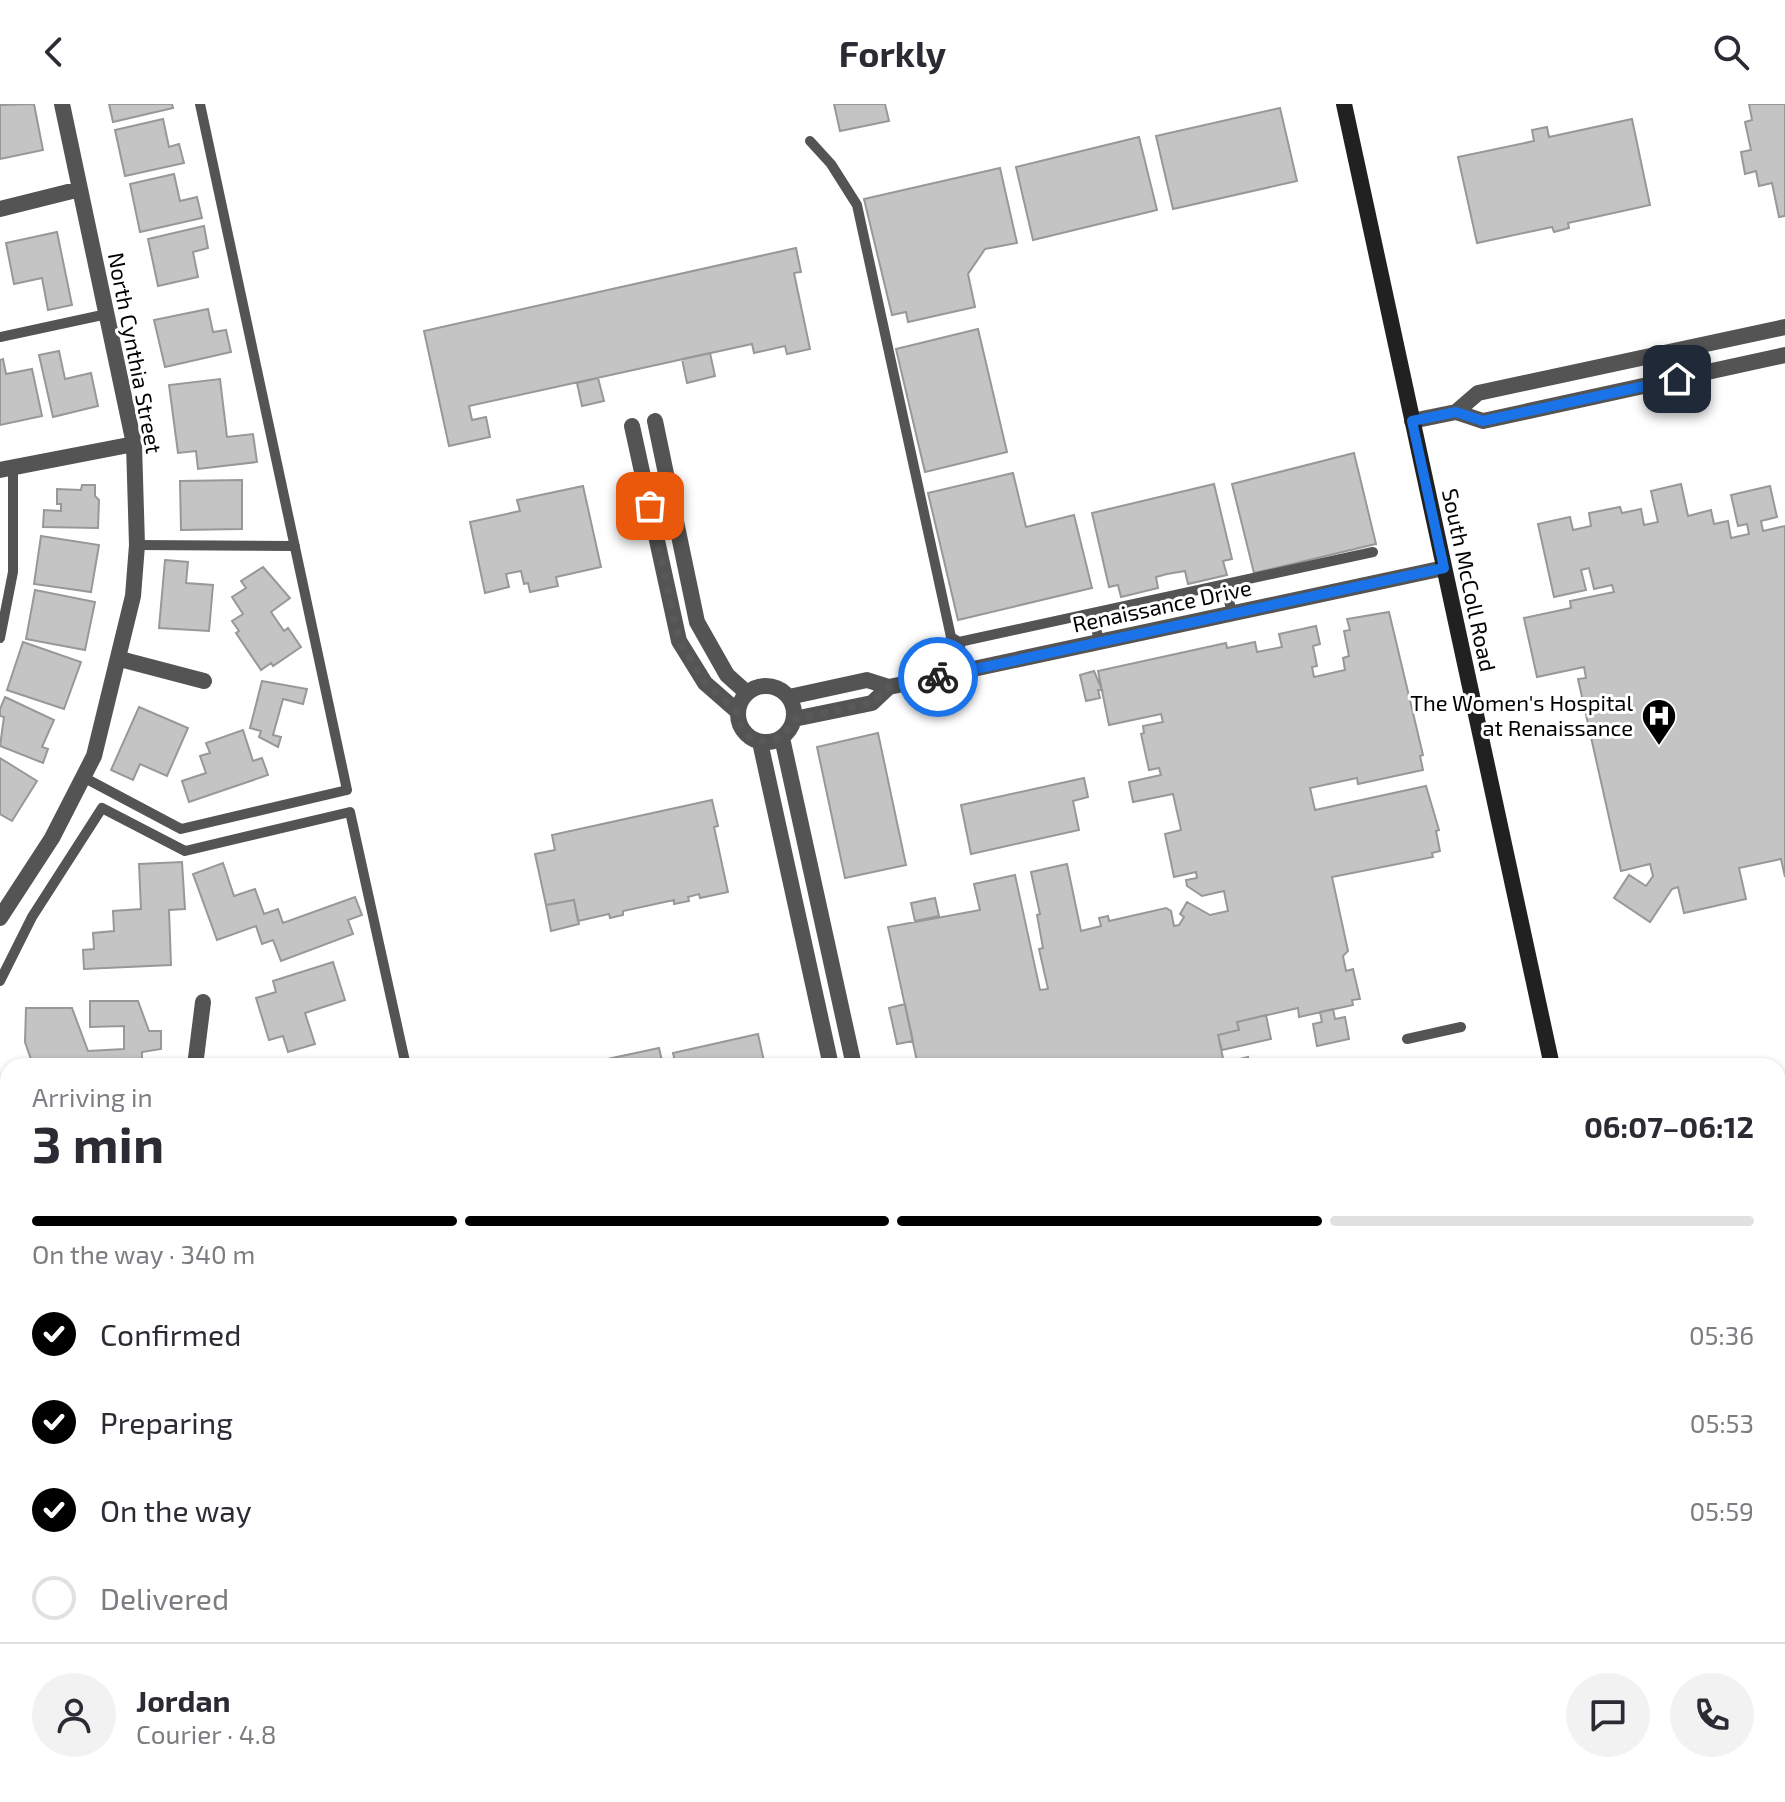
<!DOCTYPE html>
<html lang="en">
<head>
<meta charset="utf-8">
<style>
	:root { --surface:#fff; --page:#f2f2f3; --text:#2b2b33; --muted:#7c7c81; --line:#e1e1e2; --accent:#000 }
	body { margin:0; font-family:"Exo 2",sans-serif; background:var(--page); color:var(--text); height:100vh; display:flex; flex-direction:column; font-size:30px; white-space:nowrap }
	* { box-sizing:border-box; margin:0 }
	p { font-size:26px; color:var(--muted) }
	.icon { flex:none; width:44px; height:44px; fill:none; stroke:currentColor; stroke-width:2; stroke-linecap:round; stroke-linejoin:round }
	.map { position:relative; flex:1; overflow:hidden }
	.drawer { position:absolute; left:0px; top:954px; width:1786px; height:744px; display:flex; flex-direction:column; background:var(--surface); border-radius:24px 24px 0 0; box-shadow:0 2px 6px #0004 }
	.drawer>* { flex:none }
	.pin { position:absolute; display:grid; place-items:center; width:68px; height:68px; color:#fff; margin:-34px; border-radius:16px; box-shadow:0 4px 12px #0006 }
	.courier { position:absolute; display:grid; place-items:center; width:80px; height:80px; margin:-40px; border:6px solid #1a73e8; border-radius:50%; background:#fff; color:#222; box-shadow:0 2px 10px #0007 }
	.overview em { font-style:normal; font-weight:700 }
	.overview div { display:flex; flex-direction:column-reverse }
	.overview { display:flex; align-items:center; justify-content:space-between; height:136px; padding:0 32px }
	h1 { font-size:52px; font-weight:700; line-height:60px }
	.bar { display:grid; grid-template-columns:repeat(4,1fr); gap:12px 8px; align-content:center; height:96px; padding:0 32px }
	.bar i { height:10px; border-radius:6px; background:var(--line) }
	.bar .selected { background:var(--accent) }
	.bar p { grid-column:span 4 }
	.line { display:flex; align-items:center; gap:20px; padding:0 32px; border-top:2px solid var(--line) }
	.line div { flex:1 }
	.round { display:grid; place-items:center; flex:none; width:84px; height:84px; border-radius:42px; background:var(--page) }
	ol { padding:0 32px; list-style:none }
	li { display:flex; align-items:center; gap:24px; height:88px }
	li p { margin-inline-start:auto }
	li .icon { padding:8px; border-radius:50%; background:var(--accent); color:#fff; stroke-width:4 }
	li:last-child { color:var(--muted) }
	li i { width:44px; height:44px; border:4px solid var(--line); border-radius:50% }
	header { display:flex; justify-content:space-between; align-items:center; height:104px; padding:0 32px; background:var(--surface); font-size:36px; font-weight:700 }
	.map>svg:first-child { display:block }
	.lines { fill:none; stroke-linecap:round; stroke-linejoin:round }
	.canal { stroke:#a2a2a2; stroke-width:20 }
	.building { fill:#c4c4c4; stroke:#989898; stroke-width:2 }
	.lane { stroke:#545454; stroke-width:10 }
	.street { stroke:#545454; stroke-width:16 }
	.secondary { stroke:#212121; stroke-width:16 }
	.done { stroke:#595959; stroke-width:8; stroke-dasharray:0 14.4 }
	.route { stroke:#1a73e8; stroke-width:10 }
	.labels { text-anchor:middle; stroke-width:6; stroke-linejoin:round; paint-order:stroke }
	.street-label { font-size:22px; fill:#000; stroke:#fff }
	.poi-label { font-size:22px; fill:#000; stroke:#fff; text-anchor:end }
</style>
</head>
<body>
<header><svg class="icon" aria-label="back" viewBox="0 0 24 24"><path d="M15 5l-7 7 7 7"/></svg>Forkly<svg class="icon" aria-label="search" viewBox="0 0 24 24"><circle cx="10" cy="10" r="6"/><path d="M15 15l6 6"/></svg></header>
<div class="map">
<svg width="1785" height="1698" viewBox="0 0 1785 1698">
	<rect width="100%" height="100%" fill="#fff"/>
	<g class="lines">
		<!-- canal -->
		<path class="canal" d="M645 1690 647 1698"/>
	</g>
	<!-- building -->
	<path class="building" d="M34 0 43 46 0 55V1Z
		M109 0H172L173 4 113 18Z
		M834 0H885L889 17 840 27Z
		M1749 0H1785V112L1779 113 1772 79 1759 82 1756 67 1745 70 1741 48 1751 46 1745 18 1752 16Z
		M1280 4 1297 77 1173 105 1156 32Z
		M163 15 169 43 179 40 184 59 125 72 115 26Z
		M1632 15 1650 101 1568 119 1569 124 1554 128 1552 123 1477 139 1458 53 1534 37 1532 26 1547 23 1549 33Z
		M1139 33 1157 106 1033 136 1016 63Z
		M1000 64 1017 139 985 145 968 170 975 203 908 218 906 208 892 211 864 95Z
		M174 70 180 97 197 93 202 114 140 128 130 80Z
		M204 122 208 144 193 148 198 173 158 182 148 135Z
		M57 128 72 201 48 206 42 174 14 180 6 139Z
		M796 144 801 168 794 169 810 245 787 250 785 242 754 249 752 240 469 302 472 316 486 313 490 333 449 342 424 227Z
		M208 205 213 228 226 226 231 248 165 263 154 216Z
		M978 225 1007 348 925 368 896 245Z
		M59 247 65 275 91 269 98 302 53 313 39 251Z
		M710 249 715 272 687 279 682 255Z
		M3 255 6 270 32 265 42 312 0 321V256Z
		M598 274 604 297 582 302 577 279Z
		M220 275 227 333 253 330 257 358 198 365 196 347 178 349 169 281Z
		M1354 349 1376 440 1254 469 1232 380Z
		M1013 369 1026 423 1074 411 1092 484 958 516 928 389Z
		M242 376V425L181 426 180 377Z
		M1214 380 1232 455 1223 457 1227 471 1188 480 1185 467 1167 470 1156 473 1158 484 1121 493 1118 481 1109 483 1092 409Z
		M1681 380 1688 412 1711 406 1714 420 1728 417 1731 434 1749 430 1747 420 1738 422 1731 391 1770 382 1777 413 1761 417 1763 427 1785 422V773L1781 755 1739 764 1746 795 1684 809 1678 783 1672 785 1650 818 1614 794 1629 771 1646 782 1653 772 1650 760 1621 767 1578 575 1586 574 1584 563 1537 573 1524 514 1571 504 1570 497 1614 488 1612 481 1594 485 1589 464 1581 466 1586 486 1554 493 1538 420 1570 413 1573 426 1591 422 1589 409 1620 403 1622 409 1641 405 1644 421 1658 418 1651 387Z
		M82 381H95V392L99 396 98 424 43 423 44 406 61 407V400H57V385L81 386Z
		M583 382 601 463 556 473 558 482 530 488 528 479 524 480 521 467 506 470 509 483 485 489 470 418 520 407 517 396Z
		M41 432 99 441 91 488 34 480Z
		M165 456 188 458 186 479 213 481 209 527 159 524Z
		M263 463 290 494 271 508 284 527 288 524 301 543 273 562 271 559 261 566 236 529 239 527 232 517 243 510 232 493 246 484 241 477Z
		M35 486 95 498 85 546 26 535Z
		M1389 508 1423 651 1420 652 1423 666 1358 680 1357 674 1310 684 1315 706 1426 682 1439 726 1436 727 1440 747 1432 749 1433 753 1332 773 1348 847 1343 852 1346 867 1353 865 1360 895 1352 896 1353 901 1299 913 1298 904 1237 918 1239 926 1218 931 1224 959 1248 953 1250 962H918L888 823 980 806 974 780 1015 771 1040 886 1048 885 1039 845 1043 844 1037 811 1040 810 1031 768 1067 760 1081 827 1101 822 1099 814 1108 812 1109 817 1166 804 1171 807 1174 822 1179 821 1184 813 1180 810 1187 798 1210 811 1228 807 1224 787 1202 792 1187 782 1186 776 1197 774 1196 768 1174 773 1165 730 1181 726 1173 690 1133 698 1129 678 1161 671 1159 664 1149 666 1141 630 1144 629 1143 622 1163 618 1161 610 1109 621 1098 567 1226 539 1227 544 1255 538 1257 548 1282 543 1279 530 1316 522 1320 540 1313 542 1317 562 1312 563 1314 573 1345 566 1343 554 1349 552 1344 527 1350 526 1347 515Z
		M23 538 81 558 64 605 7 586Z
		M1094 567 1102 586H1098L1100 594 1086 597 1080 571Z
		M262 577 307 585 303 600 283 595 273 631 281 633 278 643 259 633 261 627 250 624Z
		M5 593 54 616 42 643 48 645 43 659 0 642 4 613 0 612V605Z
		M139 603 188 624 167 672 140 660 133 676 111 666Z
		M243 626 253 657 262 654 268 671 189 698 182 677 206 669 200 652 210 649 206 639Z
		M878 629 906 761 845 774 817 643Z
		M0 654 37 677 12 717 0 710Z
		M1084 674 1088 693 1073 697 1079 726 971 750 961 701Z
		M712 696 718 722 714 723 728 788 700 794 699 790 688 793 689 797 674 800V796L623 807V811L610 814 609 810 578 817 574 796 546 801 535 750 555 746 552 731Z
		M182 758 185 805 169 806 171 861 84 865 83 846 94 845 93 829 114 827 113 807 141 805 139 760Z
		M223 759 234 792 255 785 264 810 278 805 283 819 355 793 362 811 348 816 353 830 281 857 273 836 262 840 256 822 217 836 193 770Z
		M935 794 939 812 915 817 911 799Z
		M574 796 579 820 551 827 546 801Z
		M333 858 345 896 305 909 315 940 288 948 283 932 269 936 256 894 276 888 273 877Z
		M90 897H138L149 927H161V945L142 948V960L137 962 33 961 25 938 26 904H72L88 947 124 945V922L90 923Z
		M905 900 913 937 897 940 889 904Z
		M1333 905 1335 915 1345 913 1349 935 1317 942 1313 920 1322 918 1320 908Z
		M1266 911 1271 935 1222 946 1218 931 1239 926 1237 918Z
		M758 930 765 962H676L673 949Z
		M659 944 663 961 575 962Z
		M8 1179V1206L1 1207 0 1181Z
		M8 1461V1522L0 1524V1463Z
		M187 1690H233L234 1698H189Z
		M845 1690H864L866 1698H832L831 1693Z
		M923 1690 925 1698H873L871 1691Z
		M930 1690H980L982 1698H932Z
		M989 1690H1036L1015 1694 1016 1698H991Z
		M1047 1690H1067V1694L1049 1698Z
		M1464 1690H1554L1555 1694 1551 1698H1465Z
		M106 1693 107 1698H80Z"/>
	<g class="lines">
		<!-- lane -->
		<path class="lane" d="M810 37 831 60 857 101 951 533 959 538 1373 448
			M0 233 107 210
			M137 441 295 442
			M1225 480 1232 509
			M1093 509 1099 538
			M0 534 13 468V363
			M959 538 965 567
			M83 673 181 725 347 686 200 0
			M0 877 32 813 102 704 185 747 350 708 406 962
			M1407 935 1461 923
			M1778 988 1785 1023
			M1778 1056 1785 1095
			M1778 1122 1785 1124
			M0 1243 8 1241
			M1778 1515 1785 1514
			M1778 1623 1785 1622
			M566 1690 568 1698
			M1433 1690 1435 1698
			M349 1698 387 1690
			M448 1698 487 1690
			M1260 1698 1297 1690"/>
		<!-- street -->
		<path class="street" d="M0 105 80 85
			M1785 223 1478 289 1456 308 1483 317 1785 251
			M655 317 697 518 727 571 747 589
			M1412 317 1456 308
			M632 322 679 537 705 579 737 607
			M0 366 134 340
			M120 555 204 577
			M738 610a28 28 0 1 1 56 0a28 28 0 1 1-56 0Z
			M889 583 1444 464
			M789 593 867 576 889 583 872 599 794 615
			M782 634 854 962
			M760 638 831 962
			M0 814 52 734 94 652 133 492 137 441 134 340 62 0
			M195 962 203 898
			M0 1561 8 1559
			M136 1690 138 1698
			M311 1690 313 1698
			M344 1690 345 1698
			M727 1690 729 1698"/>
		<!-- secondary -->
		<path class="secondary" d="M1344 0 1552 962
			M1778 987 1785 986
			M0 1372 8 1370
			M1709 1690 1711 1698"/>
	</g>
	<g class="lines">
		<!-- done -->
		<path class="done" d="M650 402 679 537 705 579 737 607 739 619 750 634C771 642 785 635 794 615L872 599 889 583 938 573"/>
		<!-- route -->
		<path class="route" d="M938 573 1444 464 1412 317 1456 308 1483 317 1677 275"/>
	</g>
	<!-- icons -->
	<defs>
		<symbol id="hospital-pin" viewBox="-11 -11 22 30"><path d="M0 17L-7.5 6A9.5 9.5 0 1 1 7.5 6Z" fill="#000" stroke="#fff"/><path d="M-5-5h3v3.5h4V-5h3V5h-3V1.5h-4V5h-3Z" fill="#fff"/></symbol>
	</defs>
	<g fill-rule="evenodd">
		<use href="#hospital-pin" x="1639" y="592" width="40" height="54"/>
	</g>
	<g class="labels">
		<!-- street labels -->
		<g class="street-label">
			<text transform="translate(135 249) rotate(79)" y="8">North Cynthia Street</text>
			<text transform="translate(1469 476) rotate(78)" y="8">South McColl Road</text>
			<text transform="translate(1162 502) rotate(-12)" y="8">Renaissance Drive</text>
		</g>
		<!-- poi labels -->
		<g class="poi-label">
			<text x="1633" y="607">The Women's Hospital<tspan x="1633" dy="25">at Renaissance</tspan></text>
		</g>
	</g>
</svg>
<div class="pin" style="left:650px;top:402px;background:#ea580c"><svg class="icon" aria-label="bag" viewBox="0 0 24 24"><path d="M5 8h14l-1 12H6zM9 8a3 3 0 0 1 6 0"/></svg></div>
<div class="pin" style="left:1677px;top:275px;background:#1f2937"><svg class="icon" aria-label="home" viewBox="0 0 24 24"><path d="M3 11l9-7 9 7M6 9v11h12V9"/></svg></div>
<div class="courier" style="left:938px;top:573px"><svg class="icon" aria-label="bike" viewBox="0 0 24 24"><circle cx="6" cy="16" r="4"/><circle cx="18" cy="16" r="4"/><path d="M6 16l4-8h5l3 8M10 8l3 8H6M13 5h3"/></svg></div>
<section class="drawer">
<div class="overview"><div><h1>3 min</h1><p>Arriving in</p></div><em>06:07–06:12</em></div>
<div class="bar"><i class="selected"></i><i class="selected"></i><i class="selected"></i><i></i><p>On the way · 340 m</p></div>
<ol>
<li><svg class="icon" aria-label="check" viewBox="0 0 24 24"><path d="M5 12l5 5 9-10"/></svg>Confirmed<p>05:36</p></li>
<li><svg class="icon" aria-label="check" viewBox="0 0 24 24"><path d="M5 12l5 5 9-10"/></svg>Preparing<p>05:53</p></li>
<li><svg class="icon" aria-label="check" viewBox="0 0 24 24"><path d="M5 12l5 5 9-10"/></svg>On the way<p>05:59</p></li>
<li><i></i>Delivered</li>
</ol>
<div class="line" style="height:144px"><a class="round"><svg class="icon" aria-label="person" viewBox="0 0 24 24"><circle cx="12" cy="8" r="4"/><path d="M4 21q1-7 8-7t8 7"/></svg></a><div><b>Jordan</b><p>Courier · 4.8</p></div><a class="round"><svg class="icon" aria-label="chat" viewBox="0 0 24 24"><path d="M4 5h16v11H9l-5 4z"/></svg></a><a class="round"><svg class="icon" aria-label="phone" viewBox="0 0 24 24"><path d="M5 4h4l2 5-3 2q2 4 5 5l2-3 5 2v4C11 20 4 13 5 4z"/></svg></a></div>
</section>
</div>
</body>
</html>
